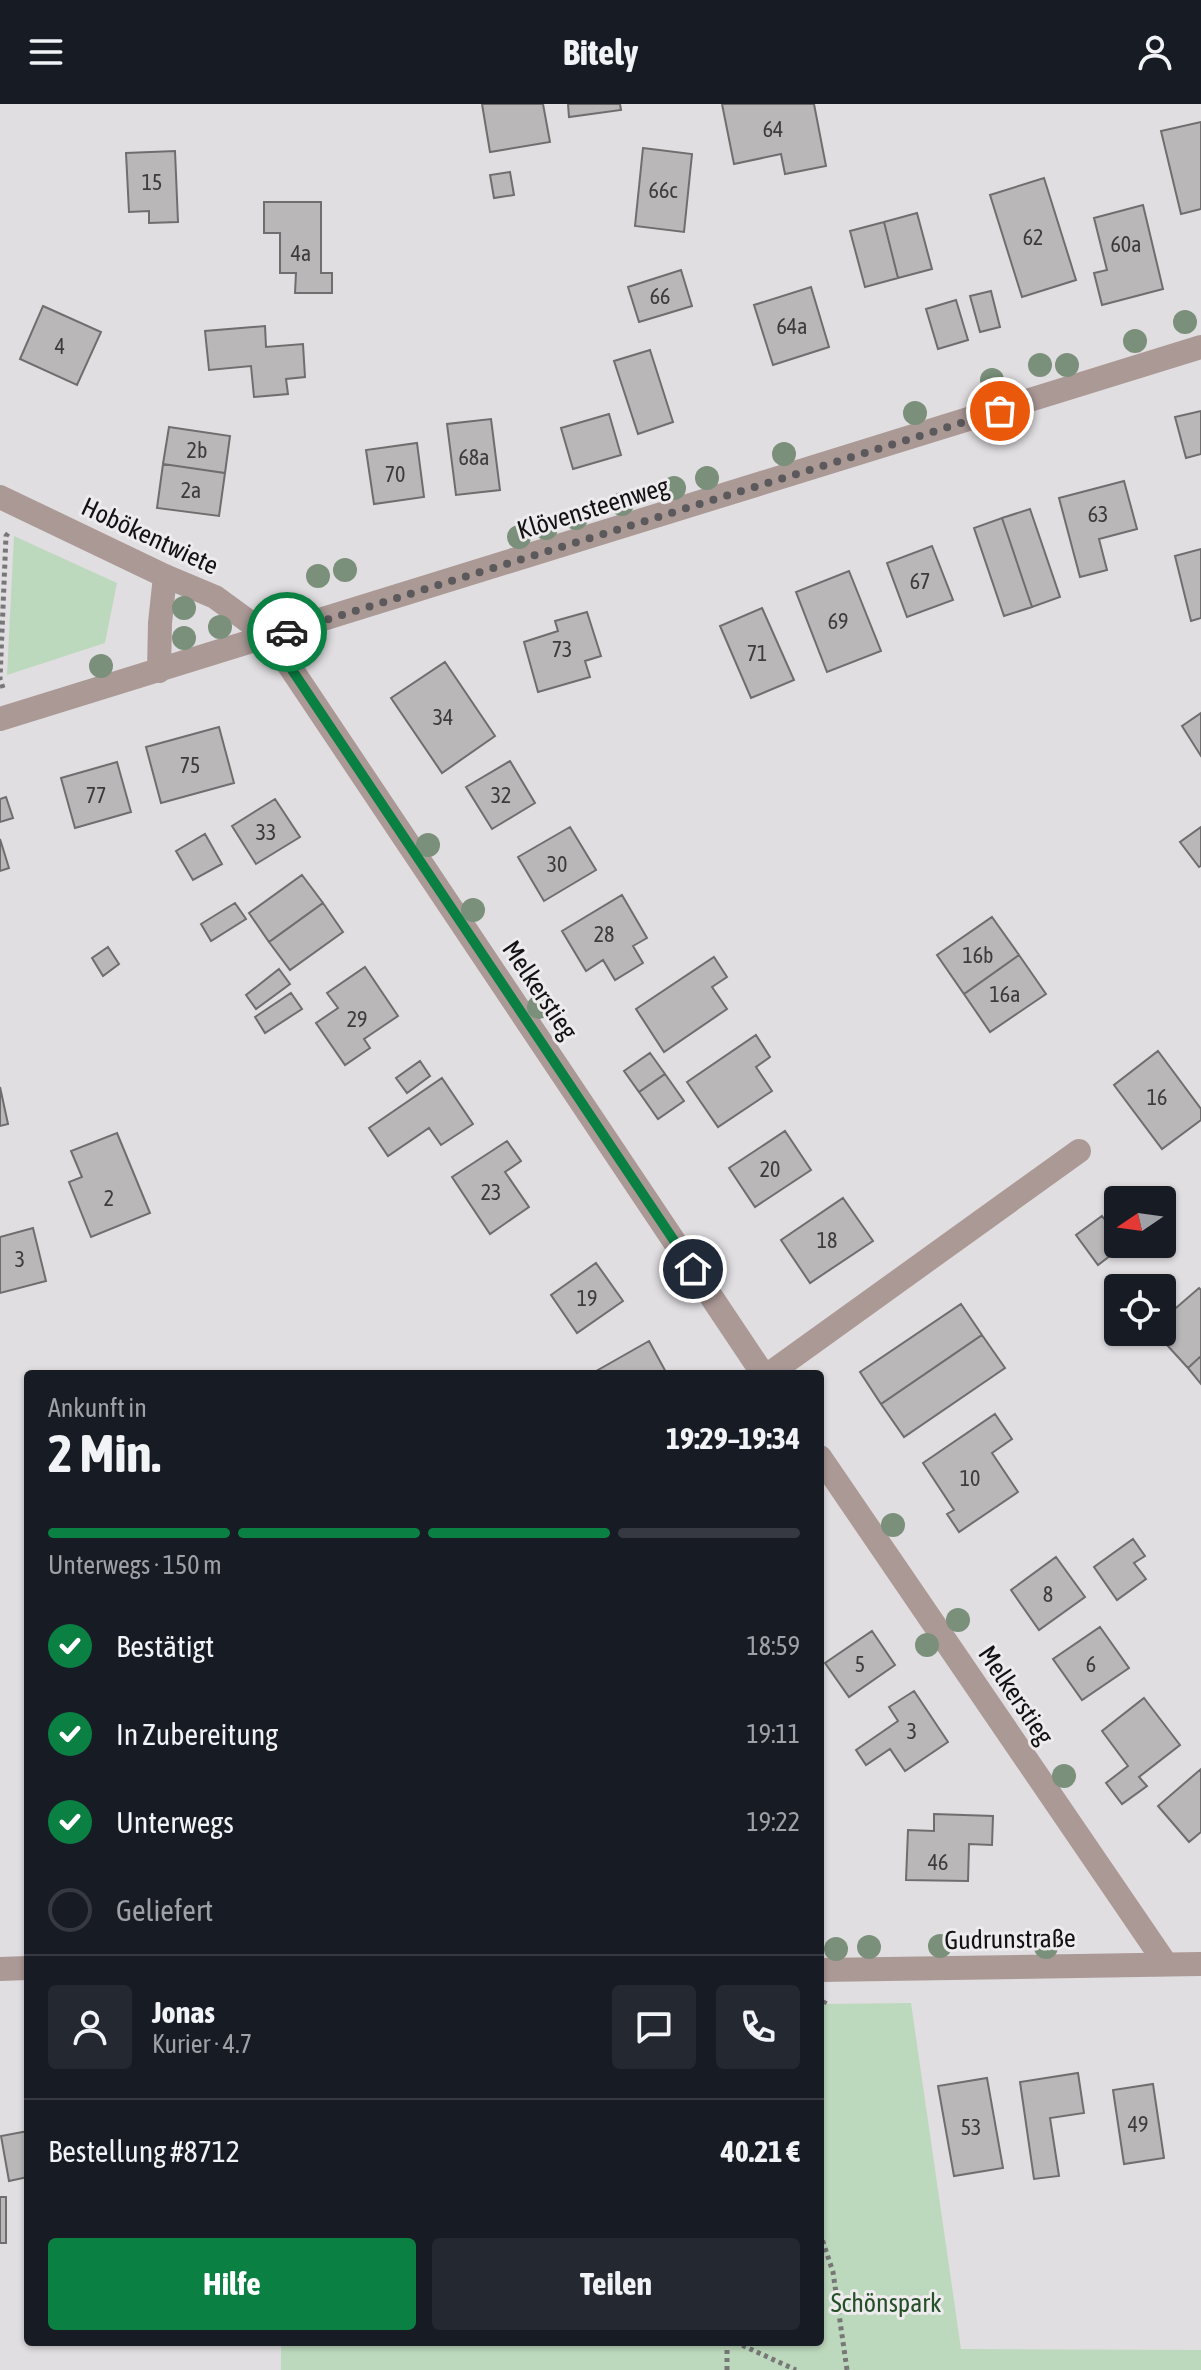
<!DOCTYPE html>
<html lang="de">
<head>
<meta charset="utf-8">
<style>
	:root { --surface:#171b24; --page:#242831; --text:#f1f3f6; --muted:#9ea1a6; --line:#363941; --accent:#0b8043 }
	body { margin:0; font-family:"Asap Condensed",sans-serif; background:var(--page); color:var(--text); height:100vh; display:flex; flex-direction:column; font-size:30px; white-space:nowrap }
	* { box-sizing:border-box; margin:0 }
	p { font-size:26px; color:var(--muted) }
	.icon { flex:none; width:44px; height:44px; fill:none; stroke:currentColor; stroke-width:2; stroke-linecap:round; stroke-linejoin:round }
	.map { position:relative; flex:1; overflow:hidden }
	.side { position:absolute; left:24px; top:1266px; width:800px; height:976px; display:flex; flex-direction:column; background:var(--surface); border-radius:8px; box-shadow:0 2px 6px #0004 }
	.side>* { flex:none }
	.needle { width:52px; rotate:257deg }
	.buttons { position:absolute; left:1104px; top:1082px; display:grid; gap:16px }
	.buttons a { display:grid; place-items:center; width:72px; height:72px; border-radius:8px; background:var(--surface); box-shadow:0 2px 6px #0004; font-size:40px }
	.pin { position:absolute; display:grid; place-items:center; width:68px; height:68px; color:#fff; margin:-34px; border:4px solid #fff; border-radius:50%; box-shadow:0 2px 8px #0007 }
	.courier { position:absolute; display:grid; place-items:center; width:80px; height:80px; margin:-40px; border:6px solid #0b8043; border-radius:50%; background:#fff; color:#222; box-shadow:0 2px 10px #0007 }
	.head em { font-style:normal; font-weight:700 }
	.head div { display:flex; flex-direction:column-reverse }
	.head { display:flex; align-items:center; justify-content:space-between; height:136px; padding:0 24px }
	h1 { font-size:52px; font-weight:700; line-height:60px }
	.bar { display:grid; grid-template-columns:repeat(4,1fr); gap:12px 8px; align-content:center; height:96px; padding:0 24px }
	.bar i { height:10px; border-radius:6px; background:var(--line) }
	.bar .on { background:var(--accent) }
	.bar p { grid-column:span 4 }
	.line { display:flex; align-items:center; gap:20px; padding:0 24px; border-top:2px solid var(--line) }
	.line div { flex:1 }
	.round { display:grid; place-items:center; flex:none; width:84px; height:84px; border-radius:8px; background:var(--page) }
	ol { padding:0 24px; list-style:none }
	li { display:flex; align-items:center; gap:24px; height:88px }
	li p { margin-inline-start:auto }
	li .icon { padding:8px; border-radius:50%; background:var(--accent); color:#fff; stroke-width:4 }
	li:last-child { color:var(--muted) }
	li i { width:44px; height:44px; border:4px solid var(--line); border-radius:50% }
	.primary-button { display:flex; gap:16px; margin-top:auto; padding:16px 24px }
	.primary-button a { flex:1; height:92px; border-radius:8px; background:var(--accent); color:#fff; font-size:32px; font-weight:700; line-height:92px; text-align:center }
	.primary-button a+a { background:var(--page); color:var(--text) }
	header { display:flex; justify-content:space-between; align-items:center; height:104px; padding:0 24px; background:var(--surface); font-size:36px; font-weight:700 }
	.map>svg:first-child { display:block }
	.green { fill:#bdd9bd }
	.building { fill:#bab7b8; stroke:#706d6e; stroke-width:2 }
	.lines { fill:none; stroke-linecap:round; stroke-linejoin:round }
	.path { stroke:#787778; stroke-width:5; stroke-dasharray:4 4; stroke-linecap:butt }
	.minor { stroke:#ab9996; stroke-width:24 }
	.tree { fill:#7a907b }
	.done { stroke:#5b595b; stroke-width:8; stroke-dasharray:0 14.4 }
	.route { stroke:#0b8043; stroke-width:10 }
	.labels { text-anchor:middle; stroke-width:6; stroke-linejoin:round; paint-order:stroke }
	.number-label { font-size:22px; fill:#3d3b3c }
	.street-label { font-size:26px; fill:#131213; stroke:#edebed }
	.park-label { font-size:26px; fill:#265028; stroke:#edebed }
</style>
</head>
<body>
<header><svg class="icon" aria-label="menu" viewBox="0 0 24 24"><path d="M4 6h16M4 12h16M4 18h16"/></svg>Bitely<svg class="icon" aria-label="person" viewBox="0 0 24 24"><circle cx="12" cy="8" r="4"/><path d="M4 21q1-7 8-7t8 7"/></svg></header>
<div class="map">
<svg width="1201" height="2266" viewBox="0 0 1201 2266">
	<rect width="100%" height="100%" fill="#e0dee0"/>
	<!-- green -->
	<path class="green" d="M14 432 117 479 105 539 7 571Z
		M911 1899 961 2245 1201 2246V2266H281V2238H820V1900Z"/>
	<!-- building -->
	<path class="building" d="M482 0H543L550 38 490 48Z
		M568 0H620L621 6 569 13Z
		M722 0H814L826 62 785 70 781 50 734 60Z
		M1201 18V105L1181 110 1161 27Z
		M643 44 692 50 684 128 635 122Z
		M175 47 178 118 149 119V107L129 108 126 49Z
		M510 68 514 91 494 94 490 71Z
		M1044 74 1076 176 1022 193 990 91Z
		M264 98H321V169H332V189H295L296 169H280V129H264Z
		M1143 101 1163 185 1102 201 1094 169 1107 166 1094 114Z
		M917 109 932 165 898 174 884 118Z
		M884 118 898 174 865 183 850 127Z
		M681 166 692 202 639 218 628 183Z
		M811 183 829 243 773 261 754 201Z
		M991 187 1000 223 980 228 970 192Z
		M956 196 968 236 938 245 926 205Z
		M43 202 101 228 77 281 20 255Z
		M265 222 266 243 303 240 305 273 286 275 288 290 254 293 251 262 209 266 205 227Z
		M650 246 673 318 638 330 614 257Z
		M1201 307V350L1186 354 1175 313Z
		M609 310 621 351 573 365 561 324Z
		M491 315 500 386 456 391 447 320Z
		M169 323 230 332 225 369 163 360Z
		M417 339 424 393 374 400 366 346Z
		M163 360 225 369 219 412 157 404Z
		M1124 377 1137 425 1099 435 1107 466 1080 473 1059 394Z
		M1030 405 1060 493 1032 503 1002 414Z
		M1002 414 1032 503 1004 512 974 424Z
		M932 442 953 496 907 513 887 459Z
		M1201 445V514L1191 517 1175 452Z
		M849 467 881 547 827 568 796 488Z
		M762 504 794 576 751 594 720 522Z
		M587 508 601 552 585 557 590 573 538 588 524 538 558 527 555 517Z
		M445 558 495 632 442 669 391 594Z
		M1201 609V652L1182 622Z
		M219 623 234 679 161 699 146 643Z
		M510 657 535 699 492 725 466 683Z
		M117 658 131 708 75 724 61 674Z
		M6 693 13 714 0 718V695Z
		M275 695 300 733 256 760 232 722Z
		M570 723 596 766 544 797 518 753Z
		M1201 723V762L1199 763 1180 738Z
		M205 730 222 760 193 776 176 747Z
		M0 735 9 764 0 767Z
		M302 771 323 799 269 838 249 809Z
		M622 791 647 834 633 842 643 859 615 876 603 856 586 867 562 827Z
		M235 799 246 815 211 837 201 820Z
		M323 799 343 828 290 866 269 838Z
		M992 813 1019 851 964 890 937 851Z
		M108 843 119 860 103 872 92 854Z
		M1019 851 1046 890 990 928 964 890Z
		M714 853 727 873 712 883 727 905 664 948 636 905Z
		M365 863 398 912 364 935 370 944 345 961 316 919 338 904 327 889Z
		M279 865 290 880 256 905 246 891Z
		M291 889 302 905 265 929 255 913Z
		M756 931 770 953 756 963 772 987 718 1023 687 978Z
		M1158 947 1201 1005V1016L1162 1045 1114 981Z
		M650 949 665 970 639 988 624 967Z
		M420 957 430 972 407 989 396 974Z
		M665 970 684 997 658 1015 639 988Z
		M442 974 473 1020 441 1041 429 1024 388 1052 369 1024Z
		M0 983 8 1020 0 1022Z
		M785 1027 811 1066 755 1103 729 1064Z
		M117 1029 150 1109 91 1133 69 1078 82 1073 71 1047Z
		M507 1037 521 1057 505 1068 529 1103 490 1130 452 1073Z
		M843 1094 873 1137 810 1179 781 1136Z
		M1102 1112 1118 1133V1140L1124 1141 1098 1161 1076 1131Z
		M33 1124 46 1177 0 1189V1133Z
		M596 1159 623 1197 577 1229 551 1191Z
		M1199 1184 1201 1186V1252L1188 1264 1155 1228H1162V1216Z
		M961 1200 982 1231 881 1300 860 1268Z
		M982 1231 1005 1264 904 1333 881 1300Z
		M649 1237 667 1270H591Z
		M1201 1252V1280L1188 1264Z
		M995 1310 1012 1335 992 1349 1018 1388 959 1428 947 1410 954 1406 923 1359Z
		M1133 1435 1145 1452 1134 1459 1146 1475 1117 1496 1094 1463Z
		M1056 1453 1085 1493 1039 1526 1011 1486Z
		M1100 1523 1129 1564 1082 1596 1053 1555Z
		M872 1527 895 1561 849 1593 825 1559Z
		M914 1587 948 1638 905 1667 890 1645 866 1661 856 1646 898 1617 889 1603Z
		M1144 1594 1180 1641 1139 1673 1147 1682 1122 1700 1106 1679 1128 1662 1102 1627Z
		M1201 1665V1728L1189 1738 1158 1702Z
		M934 1710 993 1712 992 1741 969 1740 968 1777 906 1776 908 1726 934 1727Z
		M1078 1969 1084 2009 1050 2014 1059 2072 1034 2075 1020 1978Z
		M987 1974 1003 2064 954 2072 938 1982Z
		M1153 1980 1164 2054 1124 2060 1113 1986Z
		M28 2027V2073L9 2077 1 2032Z
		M0 2093H6V2139H0Z"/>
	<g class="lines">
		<!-- path -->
		<path class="path" d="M3 584 0 575 6 432 9 428
			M820 1907 827 1893
			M820 2129 833 2168 847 2266
			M735 2238 796 2266
			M727 2266V2238"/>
		<!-- minor -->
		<path class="minor" d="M0 393 165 472 215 493 270 533 763 1270
			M159 567 160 519 165 472
			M0 615 1201 243
			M769 1270 1079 1047
			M820 1353 1166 1860
			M0 1865 28 1864
			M820 1866 1201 1860"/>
	</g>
	<!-- trees -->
	<g class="tree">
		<circle cx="1185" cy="218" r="12"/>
		<circle cx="1135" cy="237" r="12"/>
		<circle cx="1040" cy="261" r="12"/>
		<circle cx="1067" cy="261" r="12"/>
		<circle cx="992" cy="276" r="12"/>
		<circle cx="915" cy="309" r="12"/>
		<circle cx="784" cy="350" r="12"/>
		<circle cx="707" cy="374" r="12"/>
		<circle cx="674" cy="384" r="12"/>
		<circle cx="622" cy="400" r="12"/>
		<circle cx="576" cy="414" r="12"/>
		<circle cx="546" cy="424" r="12"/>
		<circle cx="519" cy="433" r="12"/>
		<circle cx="345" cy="466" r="12"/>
		<circle cx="318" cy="472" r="12"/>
		<circle cx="184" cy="504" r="12"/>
		<circle cx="220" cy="523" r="12"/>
		<circle cx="184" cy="534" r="12"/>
		<circle cx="101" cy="562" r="12"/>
		<circle cx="428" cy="741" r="12"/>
		<circle cx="473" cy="806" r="12"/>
		<circle cx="539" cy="903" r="12"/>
		<circle cx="893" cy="1421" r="12"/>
		<circle cx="958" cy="1516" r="12"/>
		<circle cx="927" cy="1541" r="12"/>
		<circle cx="1064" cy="1672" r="12"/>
		<circle cx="940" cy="1842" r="12"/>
		<circle cx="869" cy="1843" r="12"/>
		<circle cx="1046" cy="1843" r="12"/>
		<circle cx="836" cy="1845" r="12"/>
	</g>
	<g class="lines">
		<!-- done -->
		<path class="done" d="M287 528 1000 307"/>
		<!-- route -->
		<path class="route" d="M287 528 270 533 693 1165"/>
	</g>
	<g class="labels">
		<!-- number labels -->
		<g class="number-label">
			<text x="773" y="33">64</text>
			<text x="152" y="86">15</text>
			<text x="663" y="94">66c</text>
			<text x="1033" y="141">62</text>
			<text x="1126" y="148">60a</text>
			<text x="301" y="157">4a</text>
			<text x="660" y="200">66</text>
			<text x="792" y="230">64a</text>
			<text x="60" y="250">4</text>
			<text x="197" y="354">2b</text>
			<text x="474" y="361">68a</text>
			<text x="395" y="378">70</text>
			<text x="191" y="394">2a</text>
			<text x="1098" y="418">63</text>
			<text x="920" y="485">67</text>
			<text x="838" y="525">69</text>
			<text x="562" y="553">73</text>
			<text x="757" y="557">71</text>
			<text x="443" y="621">34</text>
			<text x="190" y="669">75</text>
			<text x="96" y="699">77</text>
			<text x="501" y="699">32</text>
			<text x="266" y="736">33</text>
			<text x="557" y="768">30</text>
			<text x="604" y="838">28</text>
			<text x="978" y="859">16b</text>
			<text x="1005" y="898">16a</text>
			<text x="357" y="923">29</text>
			<text x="1157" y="1001">16</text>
			<text x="770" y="1073">20</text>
			<text x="491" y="1096">23</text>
			<text x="109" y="1102">2</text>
			<text x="827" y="1144">18</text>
			<text x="20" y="1163">3</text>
			<text x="587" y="1202">19</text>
			<text x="970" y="1382">10</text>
			<text x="1048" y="1498">8</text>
			<text x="860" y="1568">5</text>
			<text x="1091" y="1568">6</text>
			<text x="912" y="1635">3</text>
			<text x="938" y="1766">46</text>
			<text x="1138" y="2028">49</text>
			<text x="971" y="2031">53</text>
		</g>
		<!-- street labels -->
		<g class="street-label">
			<text transform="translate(593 404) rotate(-17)" y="9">Klövensteenweg</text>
			<text transform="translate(150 432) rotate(25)" y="9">Hobökentwiete</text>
			<text transform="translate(540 886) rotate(56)" y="9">Melkerstieg</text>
			<text transform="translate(1016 1591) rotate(56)" y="9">Melkerstieg</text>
			<text transform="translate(1010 1835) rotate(-1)" y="9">Gudrunstraße</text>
		</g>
		<!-- park labels -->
		<g class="park-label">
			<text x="886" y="2208">Schönspark</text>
		</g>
	</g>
</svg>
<div class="buttons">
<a><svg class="needle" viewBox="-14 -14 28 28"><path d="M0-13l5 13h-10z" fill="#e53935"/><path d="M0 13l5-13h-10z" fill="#9ea1a6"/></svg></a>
<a><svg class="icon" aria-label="locate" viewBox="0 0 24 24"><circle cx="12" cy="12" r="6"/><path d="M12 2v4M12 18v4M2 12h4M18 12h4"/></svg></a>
</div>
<div class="pin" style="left:1000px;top:307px;background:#ea580c"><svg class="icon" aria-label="bag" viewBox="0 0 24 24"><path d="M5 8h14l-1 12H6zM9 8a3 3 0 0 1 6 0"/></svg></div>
<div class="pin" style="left:693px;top:1165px;background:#1f2937"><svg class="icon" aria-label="home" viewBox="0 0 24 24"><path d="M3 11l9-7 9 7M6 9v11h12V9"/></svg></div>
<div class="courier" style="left:287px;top:528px"><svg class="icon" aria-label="car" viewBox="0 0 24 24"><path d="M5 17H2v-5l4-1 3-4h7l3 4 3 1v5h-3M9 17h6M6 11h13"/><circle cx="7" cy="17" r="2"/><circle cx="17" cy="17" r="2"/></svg></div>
<section class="side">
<div class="head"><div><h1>2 Min.</h1><p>Ankunft in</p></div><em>19:29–19:34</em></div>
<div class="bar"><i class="on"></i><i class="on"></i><i class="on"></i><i></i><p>Unterwegs · 150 m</p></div>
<ol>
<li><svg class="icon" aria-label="check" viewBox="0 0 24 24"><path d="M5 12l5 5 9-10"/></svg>Bestätigt<p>18:59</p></li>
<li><svg class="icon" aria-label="check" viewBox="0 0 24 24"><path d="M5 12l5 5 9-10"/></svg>In Zubereitung<p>19:11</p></li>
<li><svg class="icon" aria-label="check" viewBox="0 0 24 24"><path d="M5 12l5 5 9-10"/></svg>Unterwegs<p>19:22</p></li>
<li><i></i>Geliefert</li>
</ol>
<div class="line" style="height:144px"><a class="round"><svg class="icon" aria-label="person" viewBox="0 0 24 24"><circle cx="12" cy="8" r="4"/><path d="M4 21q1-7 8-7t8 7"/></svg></a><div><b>Jonas</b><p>Kurier · 4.7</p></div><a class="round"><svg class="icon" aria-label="chat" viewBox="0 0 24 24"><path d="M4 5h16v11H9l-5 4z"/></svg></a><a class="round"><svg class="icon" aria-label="phone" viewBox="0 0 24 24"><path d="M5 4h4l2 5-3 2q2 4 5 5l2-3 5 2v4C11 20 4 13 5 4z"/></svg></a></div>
<div class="line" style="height:104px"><div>Bestellung #8712</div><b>40.21 €</b></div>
<div class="primary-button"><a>Hilfe</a><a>Teilen</a></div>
</section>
</div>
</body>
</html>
